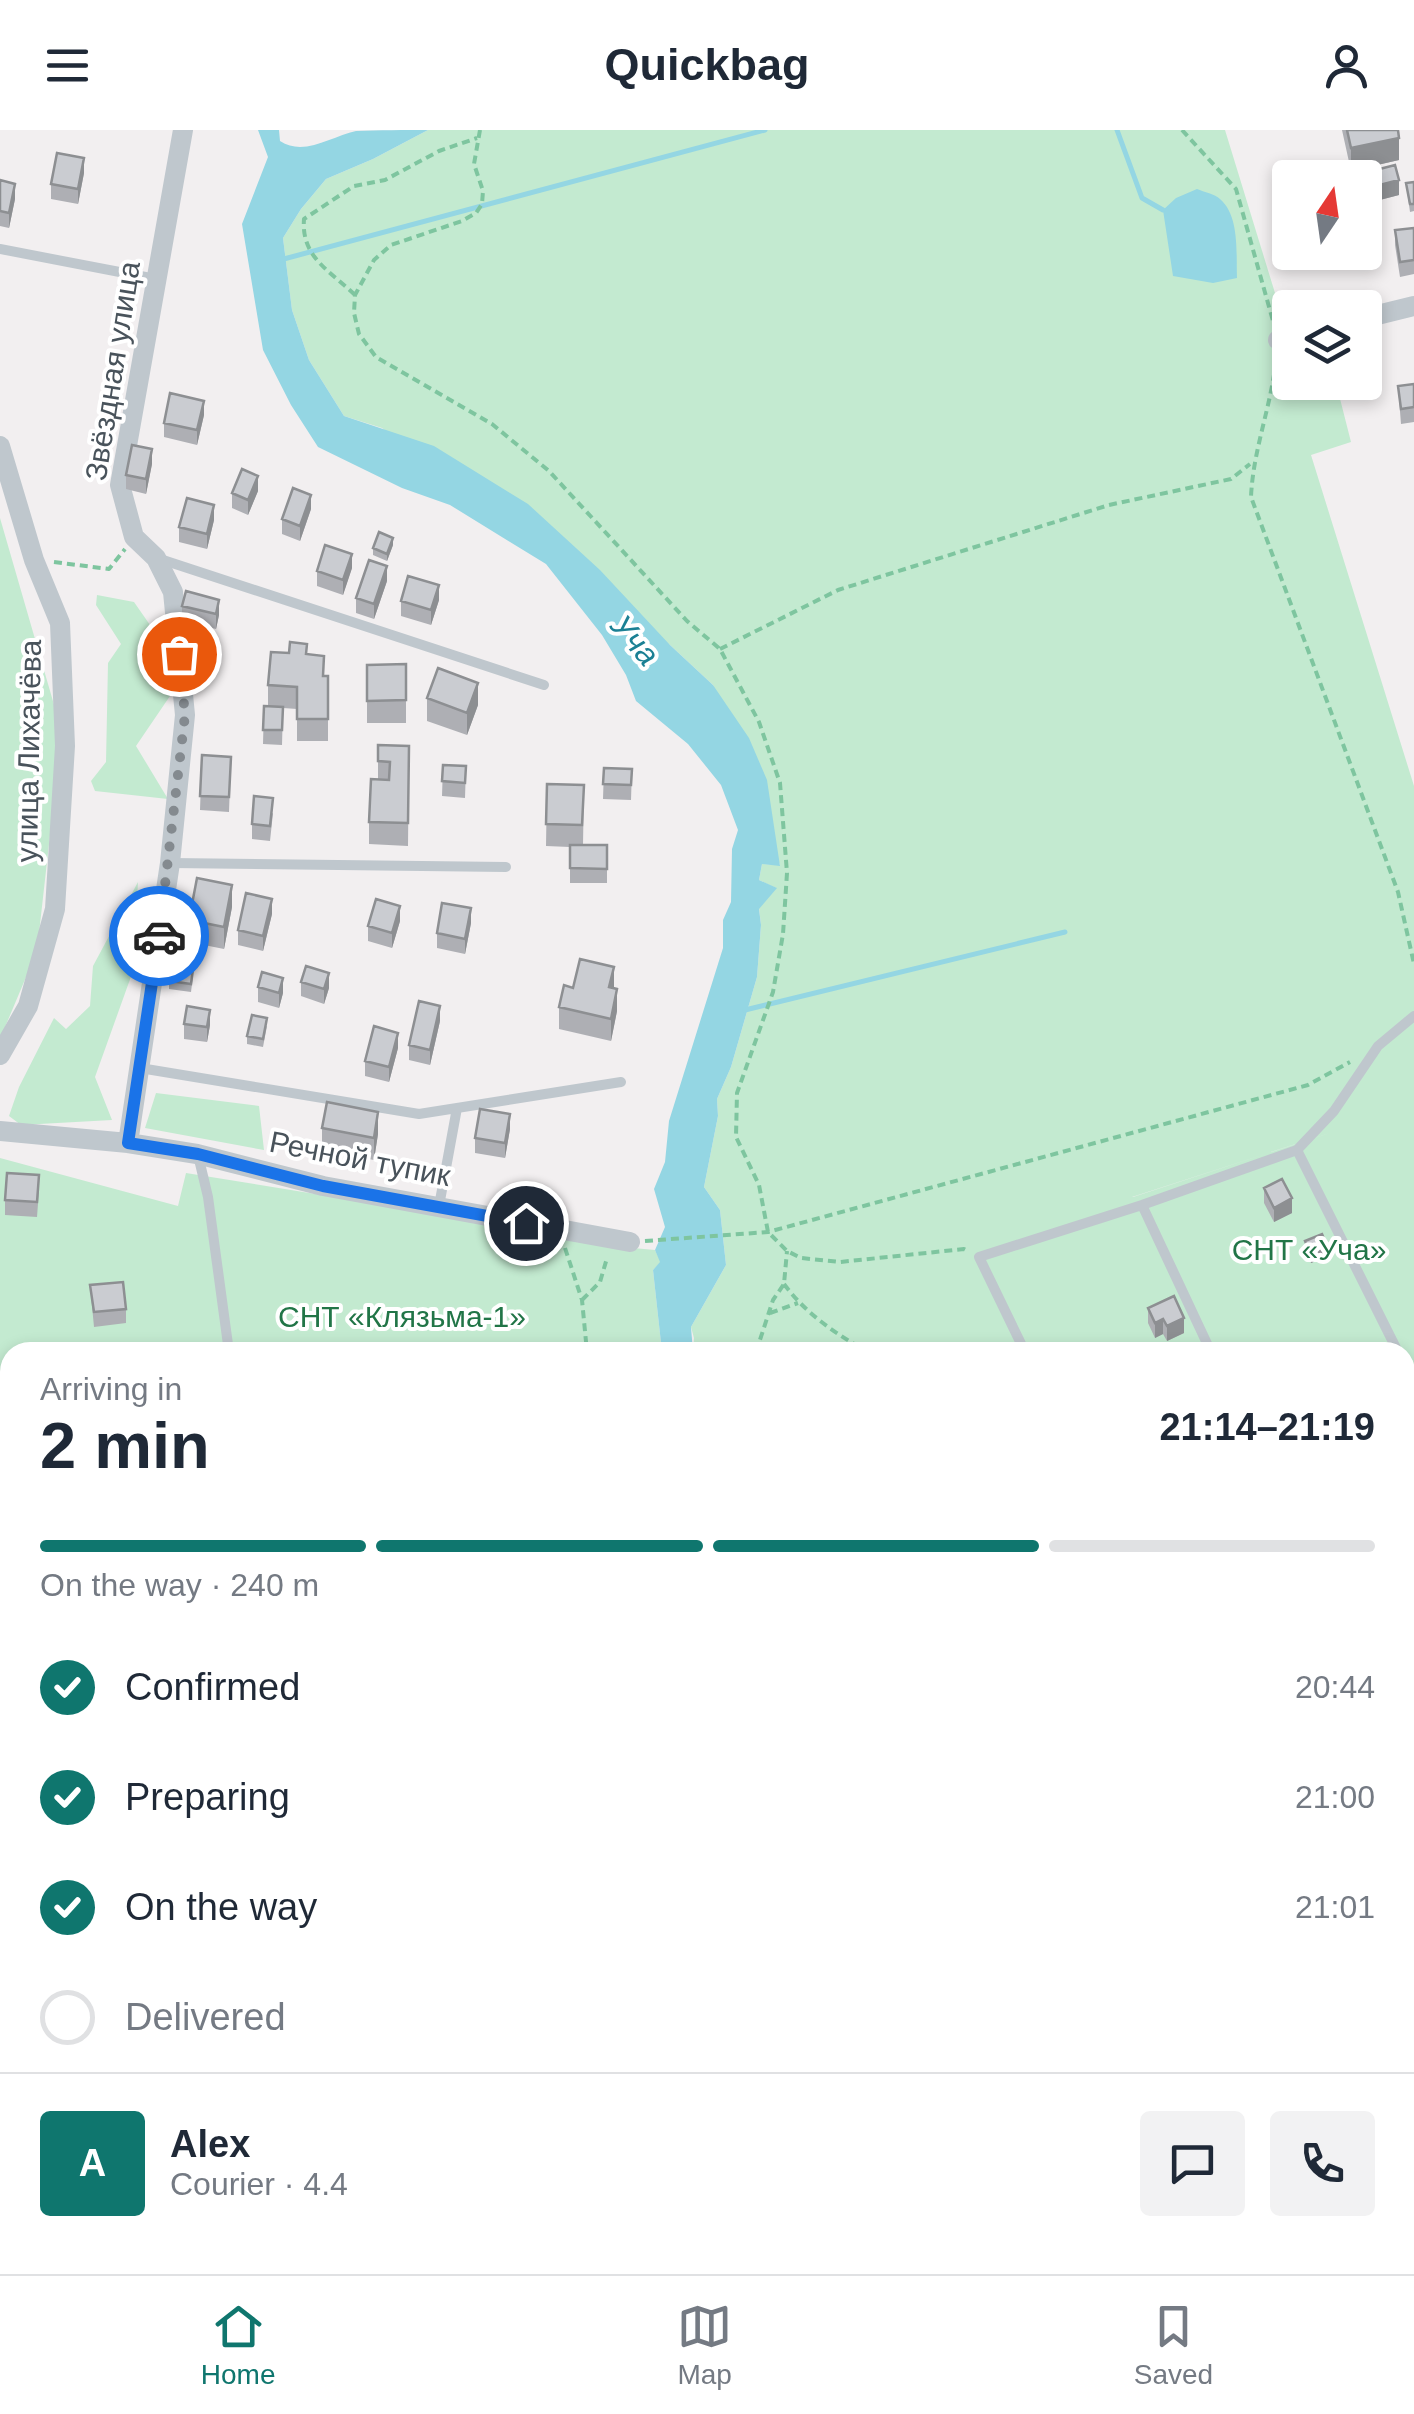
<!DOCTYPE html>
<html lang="en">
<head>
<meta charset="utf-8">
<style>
	:root { --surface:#fff; --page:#f2f2f3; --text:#1f2937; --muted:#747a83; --line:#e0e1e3; --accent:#0f766e }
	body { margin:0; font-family:Helvetica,sans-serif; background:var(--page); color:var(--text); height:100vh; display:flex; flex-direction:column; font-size:38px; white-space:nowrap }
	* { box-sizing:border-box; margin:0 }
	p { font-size:32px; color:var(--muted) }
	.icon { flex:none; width:55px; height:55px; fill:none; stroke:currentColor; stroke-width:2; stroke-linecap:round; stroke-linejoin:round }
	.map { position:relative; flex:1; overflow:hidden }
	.sheet { position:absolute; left:0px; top:1212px; width:1415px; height:932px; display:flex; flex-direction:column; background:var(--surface); border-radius:30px 30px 0 0; box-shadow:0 5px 15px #0003 }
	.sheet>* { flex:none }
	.needle { width:65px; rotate:13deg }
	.fabs { position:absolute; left:1272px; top:30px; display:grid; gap:20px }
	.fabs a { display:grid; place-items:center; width:110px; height:110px; border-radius:10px; background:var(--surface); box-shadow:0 5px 15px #0003; font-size:50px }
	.pin { position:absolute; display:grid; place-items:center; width:85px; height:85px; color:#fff; margin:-42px; border:5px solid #fff; border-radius:50%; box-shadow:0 2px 10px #0007 }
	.courier { position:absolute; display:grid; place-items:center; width:100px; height:100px; margin:-50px; border:8px solid #1a73e8; border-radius:50%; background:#fff; color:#222; box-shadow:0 2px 12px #0007 }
	.head em { font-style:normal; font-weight:700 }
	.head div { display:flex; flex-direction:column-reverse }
	.head { display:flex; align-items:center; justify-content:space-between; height:170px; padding:0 40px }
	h1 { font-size:65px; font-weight:700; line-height:75px }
	.bar { display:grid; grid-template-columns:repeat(4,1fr); gap:15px 10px; align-content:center; height:120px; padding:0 40px }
	.bar i { height:12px; border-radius:8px; background:var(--line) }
	.bar .on { background:var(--accent) }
	.bar p { grid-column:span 4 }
	.line { display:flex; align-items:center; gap:25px; padding:0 40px; border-top:2px solid var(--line) }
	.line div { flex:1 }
	.round { display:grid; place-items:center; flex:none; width:105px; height:105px; border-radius:10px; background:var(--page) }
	ol { padding:0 40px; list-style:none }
	li { display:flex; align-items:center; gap:30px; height:110px }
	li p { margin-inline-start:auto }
	li .icon { padding:10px; border-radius:50%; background:var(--accent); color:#fff; stroke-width:4 }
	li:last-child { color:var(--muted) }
	li i { width:55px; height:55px; border:5px solid var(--line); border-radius:50% }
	header { display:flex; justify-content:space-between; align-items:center; height:130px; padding:0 40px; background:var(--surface); font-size:45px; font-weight:700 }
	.dock { display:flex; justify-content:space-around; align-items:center; height:140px; border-top:2px solid var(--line); background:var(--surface); font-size:28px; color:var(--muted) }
	.dock a { display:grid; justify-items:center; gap:5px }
	.dock .on { color:var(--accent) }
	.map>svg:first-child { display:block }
	.green { fill:#c3ead0; fill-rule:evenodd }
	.water { fill:#94d6e3 }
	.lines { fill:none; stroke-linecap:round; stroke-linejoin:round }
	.stream { stroke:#94d6e3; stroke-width:5 }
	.path { stroke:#7ec59f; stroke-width:4; stroke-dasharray:8 5; stroke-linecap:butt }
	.service { stroke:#bfc7cd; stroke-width:10 }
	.minor { stroke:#bfc7cd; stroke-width:20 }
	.wall { fill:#aeafb4 }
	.shaded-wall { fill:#8d8f92 }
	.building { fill:#caccd1; stroke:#8d8f92; stroke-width:2.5 }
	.done { stroke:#848a8f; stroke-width:10; stroke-dasharray:0 18 }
	.route { stroke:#1a73e8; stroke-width:12 }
	.labels { text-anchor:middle; stroke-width:8; stroke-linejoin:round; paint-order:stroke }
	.street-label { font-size:30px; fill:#49535b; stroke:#fff }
	.park-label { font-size:30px; fill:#217547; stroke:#fff }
	.water-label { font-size:32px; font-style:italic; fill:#1b8094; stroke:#fff }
</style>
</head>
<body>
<header><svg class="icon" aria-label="menu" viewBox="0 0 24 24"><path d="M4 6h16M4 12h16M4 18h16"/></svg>Quickbag<svg class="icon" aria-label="person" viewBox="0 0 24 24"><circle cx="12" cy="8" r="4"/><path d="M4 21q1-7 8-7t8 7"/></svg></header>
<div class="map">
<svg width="1414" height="2144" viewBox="0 0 1414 2144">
	<rect width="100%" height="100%" fill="#f2eff0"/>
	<!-- green -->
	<path class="green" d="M428 0H1225L1290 212V252L1336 253 1351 312 1311 325 1414 656V2144L1405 2141 1331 2144 1294 2141 1290 2135H1405V1222H693L694 1208 691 1197 726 1135 720 1080 704 1057 718 986 717 969 731 937 757 847 761 795 759 778 776 758 759 750 762 734 780 735 713 555 670 515 382 298 344 286 309 230 292 180 283 108 301 79 326 49 373 29ZM1336 1001 1133 1067H1132Z
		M0 388 70 630 50 705 37 821 0 909Z
		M97 465 134 472 164 515 170 566 136 616 168 669 95 661 91 651 106 632 108 533 121 514 96 475Z
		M138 752 133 841 95 947 112 990 21 995 9 986 19 957 54 888 66 899 90 876 93 836Z
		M156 963 259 976 264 1020 145 998Z
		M0 1028 178 1076 186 1043 457 1087 611 1116 655 1120 661 1132 653 1140 662 1222H10V1856L0 1855Z
		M1035 2135H1150V2142L1167 2135H1193L1188 2144H989L1023 2142Z"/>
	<!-- water -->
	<path class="water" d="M258 0H279L280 11C304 27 332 6 356 1 378 0 405 0 428 0L373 29 326 49 301 79 283 108 292 180 309 230 344 286 434 316 528 374 600 440 670 515 713 555 749 608 767 650 780 736 762 734 759 750 777 758 759 779 761 795 757 847 731 937 717 969 718 986 704 1057 720 1080 726 1135 691 1197 693 1222H662L653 1140 660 1132 655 1120 665 1097 654 1059 665 1032 669 991 723 818V790L731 772 732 719 738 700 721 655 688 614 636 571 626 545 602 505 546 434 450 375 402 358 318 317 291 275 263 220 242 94 268 27Z
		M1197 59C1204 62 1215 64 1220 69 1240 86 1236 124 1237 148L1213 153 1173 146 1163 80 1176 68Z
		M1213 2135H1290L1294 2141 1331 2144H1216Z"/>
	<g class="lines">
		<!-- stream -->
		<path class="stream" d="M1117 0 1142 68 1163 80
			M280 130 765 0
			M745 880 1065 802
			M1405 1580 1414 1575"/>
		<!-- path -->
		<path class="path" d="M480 0 474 34 483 61 482 74 476 83 462 91 391 115 374 130 355 165 354 183 359 204 376 227 492 294 549 341 687 491 720 519 759 592 780 653 787 743 783 804 773 862 737 963 736 1007 759 1055 768 1102 787 1121 801 1128 840 1132 964 1119 968 1121
			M1182 0 1236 59 1273 191
			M355 165C329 140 301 127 304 89L354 56 385 50 439 21 477 8
			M1276 230C1271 277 1253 320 1251 367L1398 762 1414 834
			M54 432 109 439 125 419
			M720 519 838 460 1109 375 1231 349 1250 334
			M645 1111 768 1102 1308 955 1350 932
			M565 1118 582 1170 587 1222
			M784 1154C806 1184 836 1204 868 1222
			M582 1170 600 1152 607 1128
			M770 1183 798 1173
			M756 1222 773 1170 784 1154 787 1121
			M1405 2102 1414 2100"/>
		<!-- service -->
		<path class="service" d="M0 119 156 149
			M160 429 544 555
			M171 733 506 737
			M140 938 419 984 621 952
			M198 1025 208 1067 229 1222
			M1142 1075 1211 1222
			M439 1076 457 978
			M1025 1222 979 1127 1142 1075 1297 1020
			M1398 1222 1297 1020 1334 981 1378 916 1414 886
			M1405 1236 1414 1254
			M0 1477 10 1442
			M1405 1555 1414 1550
			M0 1591 10 1594
			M1405 1602 1414 1598
			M1405 1788 1414 1784
			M1405 1974 1414 1970
			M0 1983 10 1984
			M300 2144 301 2135
			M804 2144 807 2135"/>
		<!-- minor -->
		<path class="minor" d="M1365 188 1414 176
			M1278 210 1290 207
			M0 316 34 430 60 493 65 616 55 779 28 876 0 925
			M0 1001 128 1013 197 1024 323 1056 630 1112
			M128 1013 170 733 185 585 173 462 156 428 134 407 120 355 183 0"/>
	</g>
	<!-- wall -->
	<path class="wall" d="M1342 0H1398L1399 30 1351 41Z
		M1368 42 1399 65 1372 72 1368 57Z
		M84 43 78 74 51 69V54Z
		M0 50 15 69 9 98 0 96Z
		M1414 52V81L1410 82 1406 53Z
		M1414 98V144L1400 147 1395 115V100Z
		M1414 254V292L1401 294 1398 256Z
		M204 285 197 315 164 307V293Z
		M152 334 146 364 126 359V345Z
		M258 361 248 385 232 378V363Z
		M311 379 300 411 282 404V389Z
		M214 390 207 419 179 412V397Z
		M393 415 387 431 373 425V418Z
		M352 438 343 465 317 456V441Z
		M387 451 374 489 356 483V468Z
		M439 470 431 495 401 486V471Z
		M182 476 219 485 216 499 182 491Z
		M307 524 324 546H328V611H297V579L283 578 282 615 263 614 264 576 268 577V555Z
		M406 534V593H367V535Z
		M427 568 478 575 467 605 427 591Z
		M378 615 409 616 408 716 369 714V692L378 649Z
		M202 625 231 627 229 682 200 680Z
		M443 635 466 636 465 668 442 666Z
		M604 638 632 639 631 670 603 669Z
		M547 654 584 655 583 715H607V753H570V717L546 716Z
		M273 683 270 711 252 709V694Z
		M232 777 224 819 189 812V790Z
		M272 784 263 821 238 815V800Z
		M400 791 392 818 368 811V796Z
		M471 793 465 824 437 818V803Z
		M193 846 191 862 169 859V851Z
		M301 852 329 858 324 874 301 866Z
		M258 857 283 863 279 878 258 872Z
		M573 858H614L617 881 611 911 559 899V877Z
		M440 891 430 935 409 930V915Z
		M184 894 210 895 207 912 184 909Z
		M267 896 263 917 247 914V906Z
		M398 918 389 952 365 946V931Z
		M322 998 378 1004 374 1030 322 1020Z
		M510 999 505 1028 475 1023V1008Z
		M1264 1058 1292 1083 1274 1092 1264 1073Z
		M39 1060 37 1087 5 1085V1070Z
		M1305 1111 1328 1126 1311 1133 1305 1119Z
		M90 1155 126 1179V1193L94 1197Z
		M1148 1178 1184 1203 1167 1211 1163 1204 1155 1208 1148 1193Z
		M0 1363 10 1366 6 1409 0 1407Z
		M1414 1712V1747L1406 1731V1716Z
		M0 1996 10 1998 7 2054 0 2053Z"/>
	<!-- shaded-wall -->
	<path class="shaded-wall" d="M1399 8V30L1351 41V18Z
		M84 28V43L78 74V59Z
		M1399 50V65L1372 72V57Z
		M15 54V69L9 98V83Z
		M1376 99V114L1365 117V102Z
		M204 271V285L197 315V300Z
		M152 319V334L146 364V349Z
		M258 346V361L248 385V370Z
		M311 365V379L300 411V396Z
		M214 375V390L207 419V404Z
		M393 408V415L387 431V424Z
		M352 424V438L343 465V450Z
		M387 436V451L374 489V474Z
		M439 455V470L431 495V480Z
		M219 470V485L216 499V484Z
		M478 553V575L467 605V583Z
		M232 755V777L224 819V797Z
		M272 769V784L263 821V806Z
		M400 776V791L392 818V803Z
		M471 778V793L465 824V809Z
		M614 837V859L609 857Z
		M329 843V858L324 874V859Z
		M283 848V863L279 878V863Z
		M617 859V881L611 911V889Z
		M440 876V891L430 935V920Z
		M210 880V895L207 912V897Z
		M398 903V918L389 952V937Z
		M378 982V1004L374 1030V1008Z
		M510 984V999L505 1028V1013Z
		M1292 1068V1083L1274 1092V1078Z
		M1328 1118V1126L1311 1133V1125Z
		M1184 1188V1203L1167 1211V1196Z
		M1163 1189V1204L1155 1208V1193Z
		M1414 1311V1318L1405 1324V1316Z
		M10 1377V1392L6 1409V1394Z
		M1409 1433V1448L1405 1449V1434Z
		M1408 1500V1515L1405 1516V1502Z"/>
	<!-- building -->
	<path class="building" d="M1347 0H1398L1399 8 1351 18Z
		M57 23 84 28 78 59 51 54Z
		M1395 35 1399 50 1372 57 1368 42Z
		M0 50 15 54 9 83 0 81Z
		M1414 52V74H1410L1406 53Z
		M1371 84 1376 99 1365 102V86Z
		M1414 98V130L1400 132 1395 100Z
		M1414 254V277L1401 279 1398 256Z
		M170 263 204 271 197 300 164 293Z
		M132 315 152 319 146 349 126 345Z
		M242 339 258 346 248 370 232 363Z
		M293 358 311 365 300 396 282 389Z
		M187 368 214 375 207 404 179 397Z
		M379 402 393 408 387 424 373 418Z
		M325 415 352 424 343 450 317 441Z
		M369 430 387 436 374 474 356 468Z
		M408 446 439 455 431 480 401 471Z
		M186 461 219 470 216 484 182 476Z
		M290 512 307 514 306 524 324 526 323 546H328V589H297V557L268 555 271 522 289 523Z
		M406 534V570L367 571V535Z
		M438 538 478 553 467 583 427 568Z
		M264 576 283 577 282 600H263Z
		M378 615 409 616 408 693 369 692 371 649 389 650 390 632 378 631Z
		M202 625 231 627 229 667 200 666Z
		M443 635 466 636 465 653 442 651Z
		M604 638 632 639 631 655 603 654Z
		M547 654 584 655 582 695 546 694Z
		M254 666 273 668 270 696 252 694Z
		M570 715H607V739L570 738Z
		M197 748 232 755 224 797 189 790Z
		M246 763 272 769 263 806 238 800Z
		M376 769 400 776 392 803 368 796Z
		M442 773 471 778 465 809 437 803Z
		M580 829 614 837 609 857 617 859 611 889 559 877 564 855 573 858Z
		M171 836 193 839 191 854 169 851Z
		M306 836 329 843 324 859 301 852Z
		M262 842 283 848 279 863 258 857Z
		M419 871 440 876 430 920 409 915Z
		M187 876 210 880 207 897 184 894Z
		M252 885 267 888 263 909 247 906Z
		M374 896 398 903 389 937 365 931Z
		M327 972 378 982 374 1008 322 998Z
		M480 979 510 984 505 1013 475 1008Z
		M7 1043 39 1045 37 1072 5 1070Z
		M1282 1049 1292 1068 1274 1078 1264 1058Z
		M1322 1104 1328 1118 1311 1125 1305 1111Z
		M123 1152 126 1179 94 1182 90 1155Z
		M1174 1166 1184 1188 1167 1196 1163 1189 1155 1193 1148 1178Z
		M1411 1294 1414 1300V1311L1405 1316V1298Z
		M0 1363 10 1366V1377L6 1394 0 1393Z
		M1414 1712V1732L1406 1716Z
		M0 1996 10 1998V2026L7 2039 0 2038Z"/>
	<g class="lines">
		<!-- done -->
		<path class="done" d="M159 806 185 585 179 524"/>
		<!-- route -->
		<path class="route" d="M159 806 128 1013 198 1024 323 1056 526 1093"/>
	</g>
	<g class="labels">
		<!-- street labels -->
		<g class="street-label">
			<text transform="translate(113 241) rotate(-81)" y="10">Звёздная улица</text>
			<text transform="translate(29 621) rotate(-89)" y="10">улица Лихачёва</text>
			<text transform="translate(360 1029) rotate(11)" y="10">Речной тупик</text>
		</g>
		<!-- park labels -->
		<g class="park-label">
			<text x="1309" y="1130">СНТ «Уча»</text>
			<text x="402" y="1197">СНТ «Клязьма-1»</text>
		</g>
		<!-- water labels -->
		<g class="water-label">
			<text transform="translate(635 510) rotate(49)" y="11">Уча</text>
		</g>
	</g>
</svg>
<div class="fabs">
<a><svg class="needle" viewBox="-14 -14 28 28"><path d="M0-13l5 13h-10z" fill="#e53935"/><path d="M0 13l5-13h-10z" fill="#747a83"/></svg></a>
<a><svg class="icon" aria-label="layers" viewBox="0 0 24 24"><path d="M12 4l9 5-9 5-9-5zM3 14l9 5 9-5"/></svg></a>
</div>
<div class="pin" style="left:179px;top:524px;background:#ea580c"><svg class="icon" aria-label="bag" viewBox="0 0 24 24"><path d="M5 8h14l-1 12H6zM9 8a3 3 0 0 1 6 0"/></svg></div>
<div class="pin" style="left:526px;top:1093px;background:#1f2937"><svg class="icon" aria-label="home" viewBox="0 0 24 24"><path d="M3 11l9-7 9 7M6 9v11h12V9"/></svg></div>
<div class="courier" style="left:159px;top:806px"><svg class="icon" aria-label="car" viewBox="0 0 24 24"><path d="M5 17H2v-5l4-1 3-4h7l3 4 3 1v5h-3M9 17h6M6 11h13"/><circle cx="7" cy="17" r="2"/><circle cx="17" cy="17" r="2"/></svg></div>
<section class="sheet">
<div class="head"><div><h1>2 min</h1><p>Arriving in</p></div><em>21:14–21:19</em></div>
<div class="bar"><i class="on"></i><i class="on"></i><i class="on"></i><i></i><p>On the way · 240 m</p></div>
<ol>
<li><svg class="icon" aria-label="check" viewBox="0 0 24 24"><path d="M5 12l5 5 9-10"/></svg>Confirmed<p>20:44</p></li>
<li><svg class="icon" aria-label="check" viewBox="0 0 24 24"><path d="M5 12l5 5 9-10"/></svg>Preparing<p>21:00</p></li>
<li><svg class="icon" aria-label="check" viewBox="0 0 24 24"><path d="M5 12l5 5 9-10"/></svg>On the way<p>21:01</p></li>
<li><i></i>Delivered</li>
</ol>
<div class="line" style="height:180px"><b class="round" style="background:var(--accent);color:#fff">A</b><div><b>Alex</b><p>Courier · 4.4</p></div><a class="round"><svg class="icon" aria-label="chat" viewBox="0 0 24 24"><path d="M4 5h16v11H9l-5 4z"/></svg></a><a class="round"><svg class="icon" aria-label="phone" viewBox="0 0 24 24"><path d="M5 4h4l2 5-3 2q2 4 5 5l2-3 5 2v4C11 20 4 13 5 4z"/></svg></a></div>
</section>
</div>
<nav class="dock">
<a class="on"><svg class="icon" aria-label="home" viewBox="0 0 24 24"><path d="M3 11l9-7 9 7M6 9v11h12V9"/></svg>Home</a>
<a><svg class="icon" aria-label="map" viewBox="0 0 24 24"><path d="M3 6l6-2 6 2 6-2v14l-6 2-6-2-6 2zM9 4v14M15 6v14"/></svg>Map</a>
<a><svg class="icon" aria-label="saved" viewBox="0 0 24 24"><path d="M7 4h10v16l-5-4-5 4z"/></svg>Saved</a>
</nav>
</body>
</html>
